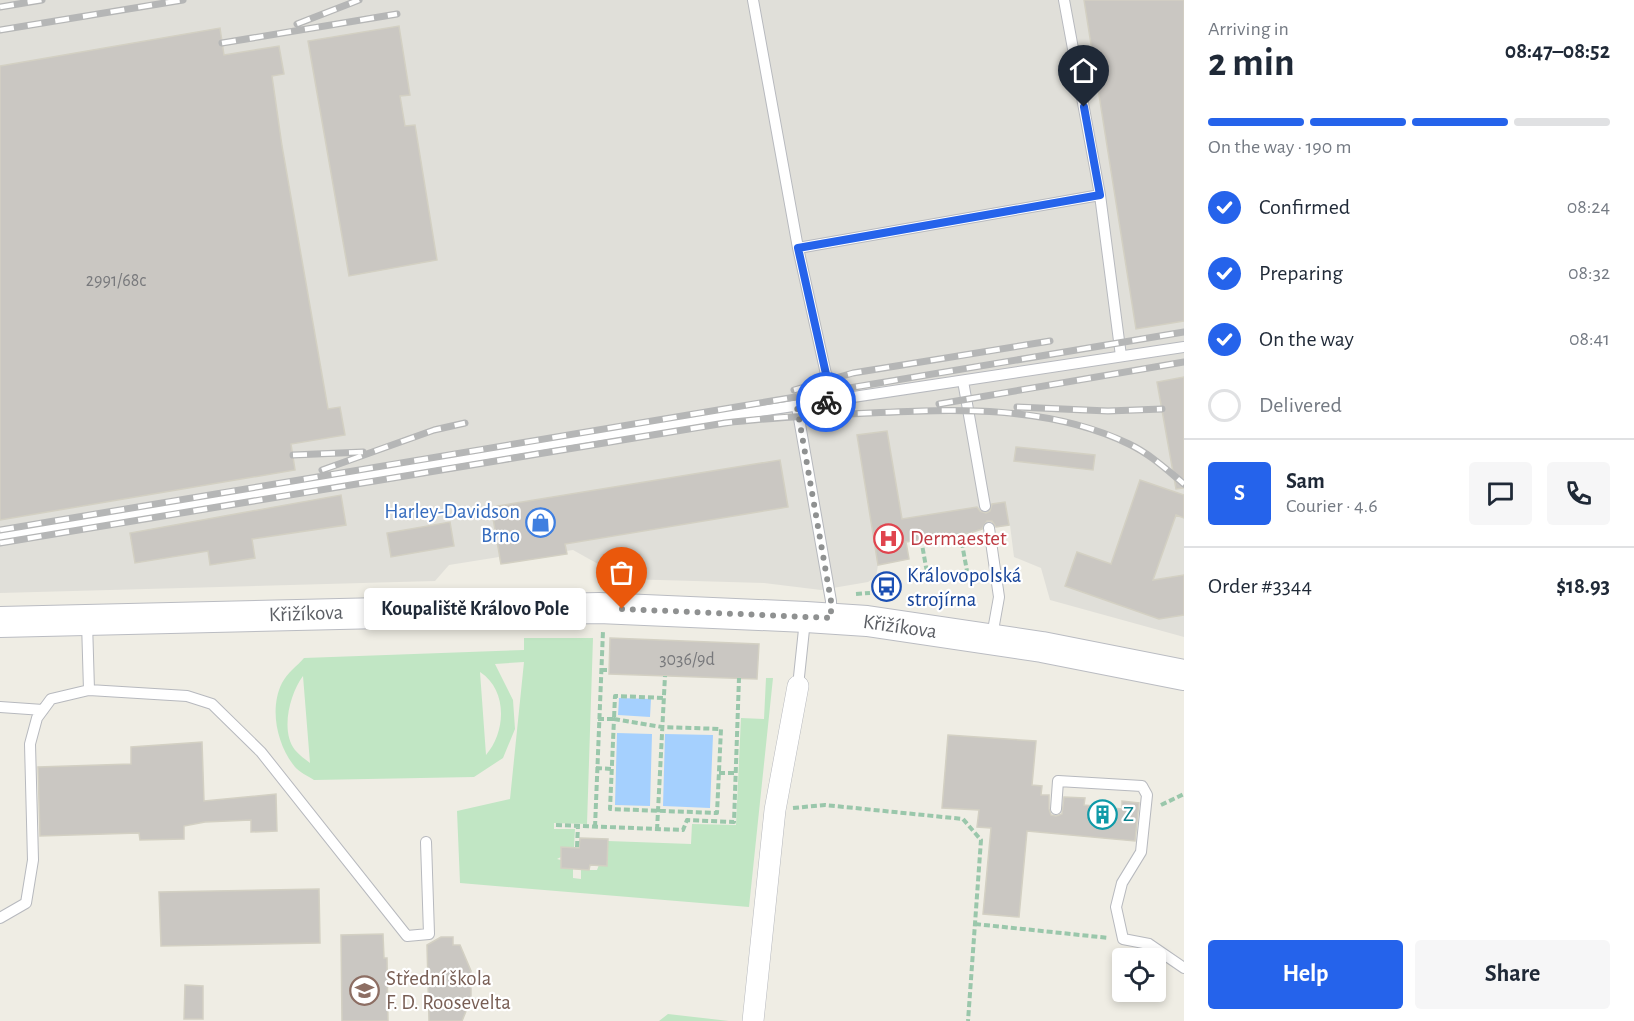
<!DOCTYPE html>
<html lang="en">
<head>
<meta charset="utf-8">
<style>
	:root { --surface:#fff; --page:#f6f6f7; --text:#1f2937; --muted:#747a83; --line:#e0e1e3; --accent:#2563eb }
	body { margin:0; font-family:"Alegreya Sans",sans-serif; background:var(--page); color:var(--text); height:100vh; display:flex; flex-direction:column; font-size:22px; white-space:nowrap }
	* { box-sizing:border-box; margin:0 }
	p { font-size:20px; color:var(--muted) }
	.icon { flex:none; width:33px; height:33px; fill:none; stroke:currentColor; stroke-width:2; stroke-linecap:round; stroke-linejoin:round }
	.map { position:relative; flex:1; overflow:hidden }
	.panel { display:flex; flex-direction:column; background:var(--surface); width:450px }
	.panel>* { flex:none }
	.fabs { position:absolute; left:1112px; top:948px; display:grid; gap:12px }
	.fabs a { display:grid; place-items:center; width:54px; height:54px; border-radius:6px; background:var(--surface); box-shadow:0 3px 9px #0003; font-size:30px }
	.pin { position:absolute; display:grid; place-items:center; width:51px; height:51px; color:#fff; margin:-62px -26px; border-radius:50% 50% 50% 0; rotate:-45deg; box-shadow:0 0 6px #0007 }
	.pin .icon { rotate:45deg }
	.courier { position:absolute; display:grid; place-items:center; width:60px; height:60px; margin:-30px; border:4px solid #2563eb; border-radius:50%; background:#fff; color:#222; box-shadow:0 2px 8px #0007 }
	.bubble { position:absolute; height:42px; border-radius:6px; background:var(--surface); box-shadow:0 3px 9px #0003; font-size:20px; font-weight:600; line-height:42px; text-align:center }
	.headline em { font-style:normal; font-weight:600 }
	.headline div { display:flex; flex-direction:column-reverse }
	.headline { display:flex; align-items:center; justify-content:space-between; height:102px; padding:0 24px }
	h1 { font-size:39px; font-weight:600; line-height:45px }
	.bar { display:grid; grid-template-columns:repeat(4,1fr); gap:9px 6px; align-content:center; height:72px; padding:0 24px }
	.bar i { height:8px; border-radius:4px; background:var(--line) }
	.bar .active { background:var(--accent) }
	.bar p { grid-column:span 4 }
	.line { display:flex; align-items:center; gap:15px; padding:0 24px; border-top:2px solid var(--line) }
	.line div { flex:1 }
	.round { display:grid; place-items:center; flex:none; width:63px; height:63px; border-radius:6px; background:var(--page) }
	ol { padding:0 24px; list-style:none }
	li { display:flex; align-items:center; gap:18px; height:66px }
	li p { margin-inline-start:auto }
	li .icon { padding:6px; border-radius:50%; background:var(--accent); color:#fff; stroke-width:4 }
	li:last-child { color:var(--muted) }
	li i { width:33px; height:33px; border:3px solid var(--line); border-radius:50% }
	.action { display:flex; gap:12px; margin-top:auto; padding:12px 24px }
	.action a { flex:1; height:69px; border-radius:6px; background:var(--accent); color:#fff; font-size:24px; font-weight:600; line-height:69px; text-align:center }
	.action a+a { background:var(--page); color:var(--text) }
	main { display:flex; flex:1; min-height:0 }
	.map>svg:first-child { display:block }
	.industrial { fill:#e0dfd9 }
	.green { fill:#c1e6c4; fill-rule:evenodd }
	.water { fill:#a5d0fe }
	.building { fill:#cac7c2; stroke:#d3d0c3; stroke-width:1.5 }
	.lines { fill:none; stroke-linecap:round; stroke-linejoin:round }
	.lane-casing { stroke:#b7b9be; stroke-width:12 }
	.street-casing { stroke:#b7b9be; stroke-width:22 }
	.secondary-casing { stroke:#babcc2; stroke-width:32 }
	.path { stroke:#9ac7ab; stroke-width:4; stroke-dasharray:6 3; stroke-linecap:butt }
	.lane { stroke:#fff; stroke-width:10 }
	.street { stroke:#fff; stroke-width:21 }
	.secondary { stroke:#fff; stroke-width:30 }
	.rail-casing { stroke:#b5b6b6; stroke-width:7 }
	.rail { stroke:#fff; stroke-width:4.5; stroke-dasharray:14; stroke-linecap:butt }
	.done { stroke:#8f9191; stroke-width:6; stroke-dasharray:0 10.8 }
	.route { stroke:#2563eb; stroke-width:8 }
	.labels { text-anchor:middle; stroke-width:4.5; stroke-linejoin:round; paint-order:stroke }
	.number-label { font-size:18px; fill:#78797c }
	.shop-label { font-size:21px; fill:#366cbe; stroke:#fff; text-anchor:end }
	.health-label { font-size:21px; fill:#be3a42; stroke:#fff; text-anchor:start }
	.transit-label { font-size:21px; fill:#164399; stroke:#fff; text-anchor:start }
	.street-label { font-size:21px; fill:#5c5f65; stroke:#fff }
	.culture-label { font-size:21px; fill:#0d838f; stroke:#fff; text-anchor:start }
	.education-label { font-size:21px; fill:#785e54; stroke:#fff; text-anchor:start }
</style>
</head>
<body>
<main>
<div class="map">
<svg width="1184" height="1021" viewBox="0 0 1184 1021">
	<rect width="100%" height="100%" fill="#efede4"/>
	<!-- industrial -->
	<path class="industrial" d="M0 0H1184V637L1050 600 1041 568 1014 557 1010 525 906 542 909 559 878 565 876 577 868 582 821 590 764 583 625 579 573 550 566 551 567 554 500 564 499 557 449 565 435 581 0 593Z"/>
	<!-- green -->
	<path class="green" d="M524 638H593L587 824 554 823V829H575L574 847H562L561 857 557 859 561 860V868L573 869V878L581 879V870H597L608 841 691 844 692 824 736 825 741 718 764 719 766 678H773L749 907 460 883 457 811 510 799 524 662 495 664 513 700 515 729 503 758 474 777 314 780C308 776 299 772 295 767 277 745 269 709 282 683 287 673 297 666 304 658L524 650ZM480 672C508 690 506 732 486 755ZM303 676 310 763C305 759 299 755 295 750 280 731 290 693 303 676Z
		M668 1014 729 1021H659Z"/>
	<!-- water -->
	<path class="water" d="M619 698 651 699 650 717 618 715Z
		M617 733 652 734 650 806 615 805Z
		M665 734 713 735 710 808 663 806Z"/>
	<!-- building -->
	<path class="building" d="M1084 0H1184V321L1136 329Z
		M399 26 410 95 400 96 405 126 415 125 437 260 349 276 308 41Z
		M220 28 224 55 279 46 284 74 272 76 282 146 328 409 340 407 345 435 291 444 295 470 0 520V66Z
		M1184 377V488L1176 489 1157 382Z
		M887 431 902 519 977 507 980 511 986 513 990 511 992 504 1005 502 1009 525 996 527 992 521H987L982 529 970 533 906 542 909 559 878 565 857 435Z
		M1016 447 1095 455 1093 470 1014 461Z
		M780 460 788 507 565 544 567 554 501 564 491 507Z
		M1140 480 1184 495V518L1176 515 1153 580 1184 575V615L1159 619 1065 586 1077 552 1111 564Z
		M341 495 346 525 252 539 255 558 210 565 208 551 135 563 130 533Z
		M450 522 454 546 391 557 387 533Z
		M610 638 759 644 757 679 609 674Z
		M948 735 1036 741 1032 785 1042 786 1041 795H1049V809L1051 815 1056 816 1062 814 1064 797 1085 798 1084 805 1122 809V801L1139 803 1135 841 1027 831 1019 917 983 914 991 828 977 827 979 810 942 808Z
		M202 742 204 801 276 794 277 831 251 832V820L205 822 184 826V839L140 840 139 833 40 836 38 767 131 764V747Z
		M580 838 608 839 607 866 590 865 589 870 561 868V847L579 848Z
		M319 889 320 943 161 946 159 892Z
		M383 934 384 958H387L388 1021H342L341 935Z
		M441 937H453V945H460L471 971V999L462 1021H429L427 945Z
		M185 985 203 986V1019H184Z"/>
	<g class="lines">
		<defs>
			<path id="lane" d="M753 0 798 248 832 401
				M1064 0 1100 195
				M798 248 1100 195 1121 356
				M963 381 985 506
				M797 407 831 601V618
				M989 528 999 597 992 636
				M0 536 602 435 1184 347
				M87 622 89 690
				M798 686 805 620
				M0 707 43 710
				M1056 809 1058 781 1142 786 1147 795 1141 852 1122 883 1116 907 1123 939 1149 944 1184 968
				M0 918 26 903 33 860 30 744 37 718 51 699 89 690 187 696 212 704 261 752 407 936 429 934 426 842"/>
			<path id="street" d="M753 1021 775 810 798 686"/>
			<path id="secondary" d="M0 622 599 608 806 617 867 621 1042 647 1184 675"/>
		</defs>
		<!-- lane casing -->
		<use href="#lane" class="lane-casing"/>
		<!-- street casing -->
		<use href="#street" class="street-casing"/>
		<!-- secondary casing -->
		<use href="#secondary" class="secondary-casing"/>
		<!-- path -->
		<path class="path" d="M960 533 967 571
			M921 539 928 578
			M856 594 870 593
			M601 670H609
			M598 719H614L615 696 664 698
			M614 719 662 727 721 729 717 813 610 809Z
			M596 768 612 769
			M719 773H735
			M1161 805 1184 794
			M793 808 825 805 963 819 981 840 968 1021
			M556 825 683 830 687 820 734 822 739 678
			M595 827 603 631
			M657 830 665 676
			M577 847 578 826
			M975 924 1109 938"/>
		<!-- lane -->
		<use href="#lane" class="lane"/>
		<!-- street -->
		<use href="#street" class="street"/>
		<!-- secondary -->
		<use href="#secondary" class="secondary"/>
		<defs>
			<path id="rail" d="M0 7 42 0
				M297 24 359 0
				M0 30 183 0
				M222 43 397 14
				M794 390 853 373 1050 341
				M939 404 1184 362
				M1017 407 1108 411 1162 409
				M293 455 363 452
				M322 470 434 430 465 423
				M0 530 1184 332
				M0 543 725 423C773 417 821 415 870 413 956 409 1049 405 1129 444 1150 454 1166 469 1184 484"/>
		</defs>
		<!-- rail casing -->
		<use href="#rail" class="rail-casing"/>
		<!-- rail -->
		<use href="#rail" class="rail"/>
	</g>
	<g class="lines">
		<!-- done -->
		<path class="done" d="M622 609 831 618V601L797 407 826 402"/>
		<!-- route -->
		<path class="route" d="M826 402 832 401 798 248 1100 195 1084 107"/>
	</g>
	<!-- icons -->
	<defs>
		<symbol id="shop-ring" viewBox="-11 -11 22 22"><circle r="9.5" fill="#fff" stroke="#3f7fe0" stroke-width="1.5"/><path d="M-5-2.5h2.3a2.7 3.5 0 0 1 5.4 0H5L5.5 6h-11ZM-1.5-2.5h3a1.5 2.3 0 0 0-3 0Z" fill="#3f7fe0"/></symbol>
		<symbol id="hospital-ring" viewBox="-11 -11 22 22"><circle r="9.5" fill="#fff" stroke="#e0444e" stroke-width="1.5"/><path d="M-5-5h3v3.5h4V-5h3V5h-3V1.5h-4V5h-3Z" fill="#e0444e"/></symbol>
		<symbol id="bus-ring" viewBox="-11 -11 22 22"><circle r="9.5" fill="#fff" stroke="#1a4fb4" stroke-width="1.5"/><path d="M-5-6H5V4H4V6H2V4H-2V6H-4V4H-5ZM-3.5-4V0h7V-4ZM-3.5 1.2v1.5H-2V1.2ZM2 1.2v1.5H3.5V1.2Z" fill="#1a4fb4"/></symbol>
		<symbol id="building-ring" viewBox="-11 -11 22 22"><circle r="9.5" fill="#fff" stroke="#0f9aa8" stroke-width="1.5"/><path d="M-4-6H4V6H1V3H-1V6H-4ZM-2.5-4.3h1.7v1.8h-1.7ZM.8-4.3h1.7v1.8H.8ZM-2.5-1h1.7V.8h-1.7ZM.8-1h1.7V.8H.8Z" fill="#0f9aa8"/></symbol>
		<symbol id="university-ring" viewBox="-11 -11 22 22"><circle r="9.5" fill="#fff" stroke="#8d6e63" stroke-width="1.5"/><path d="M0-5L7-2L0 1L-7-2ZM-4 1L0 2.5L4 1V4Q0 6-4 4Z" fill="#8d6e63"/></symbol>
	</defs>
	<g fill-rule="evenodd">
		<use href="#shop-ring" x="524" y="506" width="33" height="33"/>
		<use href="#hospital-ring" x="872" y="522" width="33" height="33"/>
		<use href="#bus-ring" x="870" y="570" width="33" height="33"/>
		<use href="#building-ring" x="1086" y="798" width="33" height="33"/>
		<use href="#university-ring" x="348" y="974" width="33" height="33"/>
	</g>
	<g class="labels">
		<!-- number labels -->
		<g class="number-label">
			<text x="116" y="286">2991/68c</text>
			<text x="687" y="665">3036/9d</text>
		</g>
		<!-- shop labels -->
		<g class="shop-label">
			<text x="520" y="518">Harley-Davidson<tspan x="520" dy="24">Brno</tspan></text>
		</g>
		<!-- health labels -->
		<g class="health-label">
			<text x="910" y="545">Dermaestet</text>
		</g>
		<!-- transit labels -->
		<g class="transit-label">
			<text x="907" y="582">Královopolská<tspan x="907" dy="24">strojírna</tspan></text>
		</g>
		<!-- street labels -->
		<g class="street-label">
			<text transform="translate(306 613) rotate(-2)" y="7">Křižíkova</text>
			<text transform="translate(900 626) rotate(8)" y="7">Křižíkova</text>
		</g>
		<!-- culture labels -->
		<g class="culture-label">
			<text x="1123" y="821">Z</text>
		</g>
		<!-- education labels -->
		<g class="education-label">
			<text x="386" y="985">Střední škola<tspan x="386" dy="24">F. D. Roosevelta</tspan></text>
		</g>
	</g>
</svg>
<div class="fabs">
<a><svg class="icon" aria-label="locate" viewBox="0 0 24 24"><circle cx="12" cy="12" r="6"/><path d="M12 2v4M12 18v4M2 12h4M18 12h4"/></svg></a>
</div>
<div class="pin" style="left:622px;top:609px;background:#ea580c"><svg class="icon" aria-label="bag" viewBox="0 0 24 24"><path d="M5 8h14l-1 12H6zM9 8a3 3 0 0 1 6 0"/></svg></div>
<div class="pin" style="left:1084px;top:107px;background:#1f2937"><svg class="icon" aria-label="home" viewBox="0 0 24 24"><path d="M3 11l9-7 9 7M6 9v11h12V9"/></svg></div>
<div class="courier" style="left:826px;top:402px"><svg class="icon" aria-label="bike" viewBox="0 0 24 24"><circle cx="6" cy="16" r="4"/><circle cx="18" cy="16" r="4"/><path d="M6 16l4-8h5l3 8M10 8l3 8H6M13 5h3"/></svg></div>
<div class="bubble" style="left:364px;top:588px;width:222px">Koupaliště Královo Pole</div>
</div>
<section class="panel">
<div class="headline"><div><h1>2 min</h1><p>Arriving in</p></div><em>08:47–08:52</em></div>
<div class="bar"><i class="active"></i><i class="active"></i><i class="active"></i><i></i><p>On the way · 190 m</p></div>
<ol>
<li><svg class="icon" aria-label="check" viewBox="0 0 24 24"><path d="M5 12l5 5 9-10"/></svg>Confirmed<p>08:24</p></li>
<li><svg class="icon" aria-label="check" viewBox="0 0 24 24"><path d="M5 12l5 5 9-10"/></svg>Preparing<p>08:32</p></li>
<li><svg class="icon" aria-label="check" viewBox="0 0 24 24"><path d="M5 12l5 5 9-10"/></svg>On the way<p>08:41</p></li>
<li><i></i>Delivered</li>
</ol>
<div class="line" style="height:108px"><b class="round" style="background:var(--accent);color:#fff">S</b><div><b>Sam</b><p>Courier · 4.6</p></div><a class="round"><svg class="icon" aria-label="chat" viewBox="0 0 24 24"><path d="M4 5h16v11H9l-5 4z"/></svg></a><a class="round"><svg class="icon" aria-label="phone" viewBox="0 0 24 24"><path d="M5 4h4l2 5-3 2q2 4 5 5l2-3 5 2v4C11 20 4 13 5 4z"/></svg></a></div>
<div class="line" style="height:78px"><div>Order #3344</div><b>$18.93</b></div>
<div class="action"><a>Help</a><a>Share</a></div>
</section>
</main>
</body>
</html>
